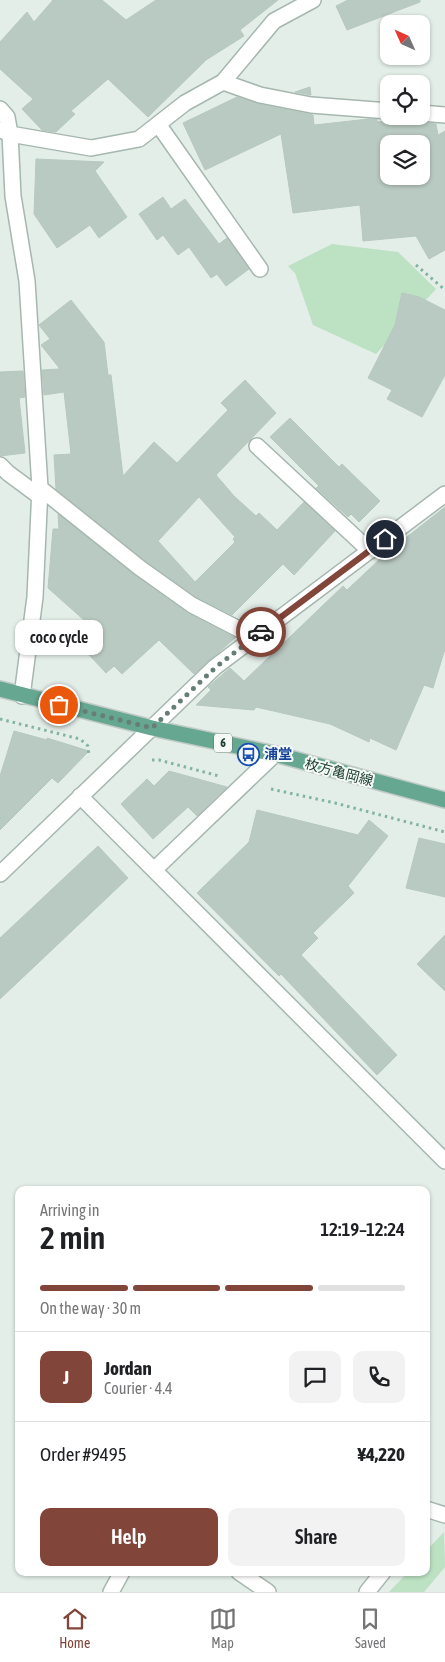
<!DOCTYPE html>
<html lang="en">
<head>
<meta charset="utf-8">
<style>
	:root { --surface:#fff; --page:#f2f2f2; --text:#202124; --muted:#757577; --line:#e0e0e0; --accent:#82453a }
	body { margin:0; font-family:"Asap Condensed","Noto Sans JP",sans-serif; background:var(--page); color:var(--text); height:100vh; display:flex; flex-direction:column; font-size:19px; white-space:nowrap }
	* { box-sizing:border-box; margin:0 }
	p { font-size:16px; color:var(--muted) }
	.icon { flex:none; width:28px; height:28px; fill:none; stroke:currentColor; stroke-width:2; stroke-linecap:round; stroke-linejoin:round }
	.map { position:relative; flex:1; overflow:hidden }
	.panel { position:absolute; left:15px; top:1186px; width:415px; height:390px; display:flex; flex-direction:column; background:var(--surface); border-radius:10px; box-shadow:0 1px 4px #0004 }
	.panel>* { flex:none }
	.needle { width:32px; rotate:315deg }
	.buttons { position:absolute; left:380px; top:15px; display:grid; gap:10px }
	.buttons a { display:grid; place-items:center; width:50px; height:50px; border-radius:10px; background:var(--surface); box-shadow:0 1px 4px #0004; font-size:25px }
	.pin { position:absolute; display:grid; place-items:center; width:42px; height:42px; color:#fff; margin:-21px; border:2px solid #fff; border-radius:50%; box-shadow:0 1px 5px #0007 }
	.courier { position:absolute; display:grid; place-items:center; width:50px; height:50px; margin:-25px; border:4px solid #82453a; border-radius:50%; background:#fff; color:#222; box-shadow:0 1px 6px #0007 }
	.bubble { position:absolute; height:35px; border-radius:10px; background:var(--surface); box-shadow:0 1px 4px #0004; font-size:16px; font-weight:600; line-height:35px; text-align:center }
	.head em { font-style:normal; font-weight:600 }
	.head div { display:flex; flex-direction:column-reverse }
	.head { display:flex; align-items:center; justify-content:space-between; height:85px; padding:0 25px }
	h1 { font-size:32px; font-weight:600; line-height:38px }
	.bar { display:grid; grid-template-columns:repeat(4,1fr); gap:8px 5px; align-content:center; height:60px; padding:0 25px }
	.bar i { height:6px; border-radius:4px; background:var(--line) }
	.bar .active { background:var(--accent) }
	.bar p { grid-column:span 4 }
	.line { display:flex; align-items:center; gap:12px; padding:0 25px; border-top:1px solid var(--line) }
	.line div { flex:1 }
	.round { display:grid; place-items:center; flex:none; width:52px; height:52px; border-radius:10px; background:var(--page) }
	.button { display:flex; gap:10px; margin-top:auto; padding:10px 25px }
	.button a { flex:1; height:58px; border-radius:10px; background:var(--accent); color:#fff; font-size:20px; font-weight:600; line-height:58px; text-align:center }
	.button a+a { background:var(--page); color:var(--text) }
	.menu { display:flex; justify-content:space-around; align-items:center; height:70px; border-top:1px solid var(--line); background:var(--surface); font-size:14px; color:var(--muted) }
	.menu a { display:grid; justify-items:center; gap:2px }
	.menu .active { color:var(--accent) }
	.map>svg:first-child { display:block }
	.green { fill:#bce1c3 }
	.building { fill:#b9cac2; stroke:#b6c9bf; fill-rule:evenodd }
	.lines { fill:none; stroke-linecap:round; stroke-linejoin:round }
	.minor-casing { stroke:#a6b7b0; stroke-width:18 }
	.major-casing { stroke:#c1cac7; stroke-width:18 }
	.path { stroke:#82b4a1; stroke-width:3; stroke-dasharray:2.5 4; stroke-linecap:butt }
	.minor { stroke:#fff; stroke-width:15 }
	.major { stroke:#66a791; stroke-width:15 }
	.done { stroke:#667e75; stroke-width:5; stroke-dasharray:0 9 }
	.route { stroke:#82453a; stroke-width:6 }
	.labels { text-anchor:middle; stroke-width:4; stroke-linejoin:round; paint-order:stroke }
	.shield { fill:#f5faf7; stroke:#617971; stroke-width:1 }
	.shield-label { font-size:12px; font-weight:bold; fill:#224237 }
	.transit-label { font-size:14px; font-weight:bold; fill:#164399; stroke:#f5faf7; text-anchor:start }
	.street-label { font-size:14px; fill:#224237; stroke:#f5faf7 }
</style>
</head>
<body>
<div class="map">
<svg width="445" height="1592" viewBox="0 0 445 1592">
	<rect width="100%" height="100%" fill="#e4eee9"/>
	<!-- green -->
	<path class="green" d="M332 244 398 252 436 289 376 354 313 325 295 273 288 266Z
		M444 1532 445 1567 424 1592H389L407 1573 426 1572V1551Z"/>
	<!-- building -->
	<path class="building" d="M53 0H102L126 20 156 0H278L240 30 244 36 206 60 148 117 108 79 71 111 75 114 56 132 42 130 22 109 33 99 0 69V42L27 12 34 22Z
		M348 0H420V2L347 30 336 6Z
		M310 87 311 95 295 92Z
		M237 97 258 104 313 115 314 125 369 119H377V122L386 121V124L415 120 420 122 436 124 438 135 445 131V250L429 259 416 236 363 241 360 205 293 213 281 134 205 170 183 123ZM389 144H421V176H389Z
		M36 159 104 162 95 171 127 217 99 238 90 225 57 248 34 214Z
		M163 197 171 209 185 199 219 244 227 238 249 269 226 286 217 274 211 278 189 247 178 255 163 235 157 240 139 214Z
		M402 293 419 297 445 310V375L422 417 387 399 392 390 368 378 395 325Z
		M71 300 104 342 108 375H111L123 476 154 442 177 463 228 410 221 403 245 380 276 413 216 475 234 496 256 516 259 513 277 530 304 502 335 531 294 575 283 564 232 615 197 597 146 561 56 489 54 455 71 454 64 392 44 395 42 370 60 369 41 345 50 339 39 325ZM199 497 235 537 233 539 235 542 195 582 158 541Z
		M23 371 25 397 19 398 25 453 0 456V372Z
		M290 418 339 467 342 464 380 501 359 522 351 514 348 517 316 488 319 486 270 437Z
		M445 507V649L433 688 424 685 396 750 370 738 369 742 330 724 256 707 254 710 196 705 211 690 208 687 230 668 244 681 343 586 347 590 397 543 398 544Z
		M58 514 134 575 187 613 235 638 194 674 159 640 122 674 114 666 106 673 79 644 94 629 48 588 53 529H59Z
		M14 731 47 740V738L89 751 58 783 52 778 0 830V776Z
		M169 771 227 787 197 816 188 807 153 839 121 804 147 779 154 786Z
		M257 810 358 835 369 820 388 836 348 886 354 893 313 933 318 938 301 955 397 1055 377 1075 281 974 279 976 197 893 249 842Z
		M419 838 445 844V897L406 888Z
		M98 846 128 878 0 999V938Z
		M445 935V991L417 964Z"/>
	<g class="lines">
		<defs>
			<path id="minor" d="M223 82 260 95 311 105 389 111
				M0 109 7 117 10 134 13 196 27 281 40 488 35 597 22 696
				M421 113 445 115
				M158 124 260 269
				M1 130 10 134 91 148 139 139 185 103 223 82 274 21 313 0
				M257 446 370 551
				M0 465 8 473 39 496
				M40 488 140 568 192 605 254 637
				M80 796 445 1161
				M155 869 275 754
				M0 874 215 667 445 494
				M426 1509 445 1515
				M239 1572 268 1592
				M111 1592 122 1572
				M367 1592 383 1572"/>
			<path id="major" d="M0 689 152 728 275 754 445 800"/>
		</defs>
		<!-- minor casing -->
		<use href="#minor" class="minor-casing"/>
		<!-- major casing -->
		<use href="#major" class="major-casing"/>
		<!-- path -->
		<path class="path" d="M416 265 445 290
			M0 719 80 739 88 746 89 757
			M152 760H159L219 776
			M271 789 335 803 445 832"/>
		<!-- minor -->
		<use href="#minor" class="minor"/>
		<!-- major -->
		<use href="#major" class="major"/>
	</g>
	<g class="lines">
		<!-- done -->
		<path class="done" d="M59 705 152 728 216 667 261 632"/>
		<!-- route -->
		<path class="route" d="M261 632 385 539"/>
	</g>
	<!-- icons -->
	<defs>
		<symbol id="bus-ring" viewBox="-11 -11 22 22"><circle r="9.5" fill="#f5faf7" stroke="#1a4fb4" stroke-width="1.5"/><path d="M-5-6H5V4H4V6H2V4H-2V6H-4V4H-5ZM-3.5-4V0h7V-4ZM-3.5 1.2v1.5H-2V1.2ZM2 1.2v1.5H3.5V1.2Z" fill="#1a4fb4"/></symbol>
	</defs>
	<g fill-rule="evenodd">
		<use href="#bus-ring" x="236" y="742" width="25" height="25"/>
	</g>
	<g class="labels">
		<!-- shield labels -->
		<rect class="shield" x="214" y="733.5" width="18" height="19" rx="4"/>
		<g class="shield-label">
			<text x="223" y="747">6</text>
		</g>
		<!-- transit labels -->
		<g class="transit-label">
			<text x="264" y="759">浦堂</text>
		</g>
		<!-- street labels -->
		<g class="street-label">
			<text transform="translate(339 772) rotate(15)" y="5">枚方亀岡線</text>
		</g>
	</g>
</svg>
<div class="buttons">
<a><svg class="needle" viewBox="-14 -14 28 28"><path d="M0-13l5 13h-10z" fill="#e53935"/><path d="M0 13l5-13h-10z" fill="#757577"/></svg></a>
<a><svg class="icon" aria-label="locate" viewBox="0 0 24 24"><circle cx="12" cy="12" r="6"/><path d="M12 2v4M12 18v4M2 12h4M18 12h4"/></svg></a>
<a><svg class="icon" aria-label="layers" viewBox="0 0 24 24"><path d="M12 4l9 5-9 5-9-5zM3 14l9 5 9-5"/></svg></a>
</div>
<div class="pin" style="left:59px;top:705px;background:#ea580c"><svg class="icon" aria-label="bag" viewBox="0 0 24 24"><path d="M5 8h14l-1 12H6zM9 8a3 3 0 0 1 6 0"/></svg></div>
<div class="pin" style="left:385px;top:539px;background:#1f2937"><svg class="icon" aria-label="home" viewBox="0 0 24 24"><path d="M3 11l9-7 9 7M6 9v11h12V9"/></svg></div>
<div class="courier" style="left:261px;top:632px"><svg class="icon" aria-label="car" viewBox="0 0 24 24"><path d="M5 17H2v-5l4-1 3-4h7l3 4 3 1v5h-3M9 17h6M6 11h13"/><circle cx="7" cy="17" r="2"/><circle cx="17" cy="17" r="2"/></svg></div>
<div class="bubble" style="left:15px;top:620px;width:88px">coco cycle</div>
<section class="panel">
<div class="head"><div><h1>2 min</h1><p>Arriving in</p></div><em>12:19–12:24</em></div>
<div class="bar"><i class="active"></i><i class="active"></i><i class="active"></i><i></i><p>On the way · 30 m</p></div>
<div class="line" style="height:90px"><b class="round" style="background:var(--accent);color:#fff">J</b><div><b>Jordan</b><p>Courier · 4.4</p></div><a class="round"><svg class="icon" aria-label="chat" viewBox="0 0 24 24"><path d="M4 5h16v11H9l-5 4z"/></svg></a><a class="round"><svg class="icon" aria-label="phone" viewBox="0 0 24 24"><path d="M5 4h4l2 5-3 2q2 4 5 5l2-3 5 2v4C11 20 4 13 5 4z"/></svg></a></div>
<div class="line" style="height:65px"><div>Order #9495</div><b>¥4,220</b></div>
<div class="button"><a>Help</a><a>Share</a></div>
</section>
</div>
<nav class="menu">
<a class="active"><svg class="icon" aria-label="home" viewBox="0 0 24 24"><path d="M3 11l9-7 9 7M6 9v11h12V9"/></svg>Home</a>
<a><svg class="icon" aria-label="map" viewBox="0 0 24 24"><path d="M3 6l6-2 6 2 6-2v14l-6 2-6-2-6 2zM9 4v14M15 6v14"/></svg>Map</a>
<a><svg class="icon" aria-label="saved" viewBox="0 0 24 24"><path d="M7 4h10v16l-5-4-5 4z"/></svg>Saved</a>
</nav>
</body>
</html>
